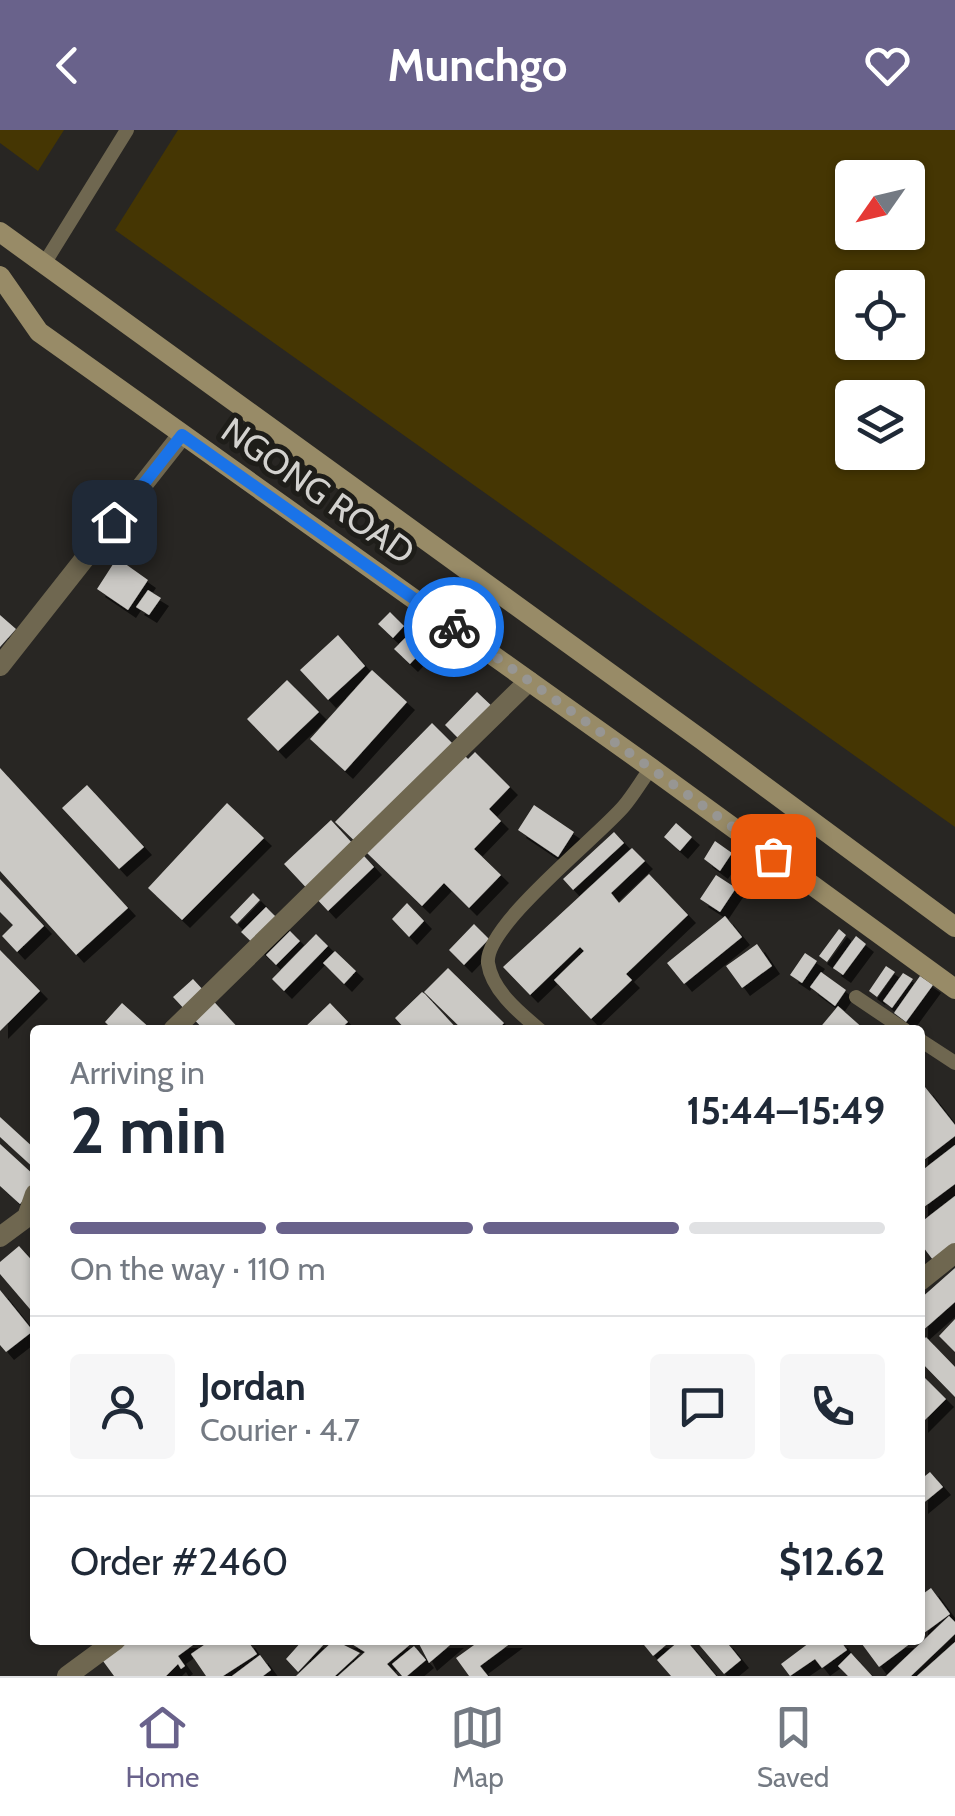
<!DOCTYPE html>
<html lang="en">
<head>
<meta charset="utf-8">
<style>
	:root { --surface:#fff; --page:#f6f6f7; --text:#1f2937; --muted:#747a83; --line:#e0e1e3; --accent:#69628b }
	body { margin:0; font-family:Cabin,sans-serif; background:var(--page); color:var(--text); height:100vh; display:flex; flex-direction:column; font-size:38px; white-space:nowrap }
	* { box-sizing:border-box; margin:0 }
	p { font-size:32px; color:var(--muted) }
	.icon { flex:none; width:55px; height:55px; fill:none; stroke:currentColor; stroke-width:2; stroke-linecap:round; stroke-linejoin:round }
	.map { position:relative; flex:1; overflow:hidden }
	.sheet { position:absolute; left:30px; top:895px; width:895px; height:620px; display:flex; flex-direction:column; background:var(--surface); border-radius:10px; box-shadow:0 2px 8px #0004 }
	.sheet>* { flex:none }
	.needle { width:65px; rotate:236deg }
	.buttons { position:absolute; left:835px; top:30px; display:grid; gap:20px }
	.buttons a { display:grid; place-items:center; width:90px; height:90px; border-radius:10px; background:var(--surface); box-shadow:0 2px 8px #0004; font-size:50px }
	.pin { position:absolute; display:grid; place-items:center; width:85px; height:85px; color:#fff; margin:-42px; border-radius:20px; box-shadow:0 5px 15px #0006 }
	.courier { position:absolute; display:grid; place-items:center; width:100px; height:100px; margin:-50px; border:8px solid #1a73e8; border-radius:50%; background:#fff; color:#222; box-shadow:0 2px 12px #0007 }
	.summary em { font-style:normal; font-weight:700 }
	.summary div { display:flex; flex-direction:column-reverse }
	.summary { display:flex; align-items:center; justify-content:space-between; height:170px; padding:0 40px }
	h1 { font-size:65px; font-weight:700; line-height:75px }
	.bar { display:grid; grid-template-columns:repeat(4,1fr); gap:15px 10px; align-content:center; height:120px; padding:0 40px }
	.bar i { height:12px; border-radius:8px; background:var(--line) }
	.bar .selected { background:var(--accent) }
	.bar p { grid-column:span 4 }
	.line { display:flex; align-items:center; gap:25px; padding:0 40px; border-top:2px solid var(--line) }
	.line div { flex:1 }
	.round { display:grid; place-items:center; flex:none; width:105px; height:105px; border-radius:10px; background:var(--page) }
	header { display:flex; justify-content:space-between; align-items:center; height:130px; padding:0 40px; background:var(--accent); color:#fff; font-size:45px; font-weight:700 }
	.dock { display:flex; justify-content:space-around; align-items:center; height:140px; border-top:2px solid var(--line); background:var(--surface); font-size:28px; color:var(--muted) }
	.dock a { display:grid; justify-items:center; gap:5px }
	.dock .selected { color:var(--accent) }
	.map>svg:first-child { display:block }
	.green { fill:#453603; fill-rule:evenodd }
	.building { fill:#cbc9c5; filter:url(#shadow) }
	.lines { fill:none; stroke-linecap:round; stroke-linejoin:round }
	.service { stroke:#6f6750; stroke-width:14 }
	.minor { stroke:#6f6750; stroke-width:20 }
	.secondary { stroke:#988b67; stroke-width:20 }
	.done { stroke:#979693; stroke-width:10; stroke-dasharray:0 18 }
	.route { stroke:#1a73e8; stroke-width:12 }
	.labels { text-anchor:middle; stroke-width:10; stroke-linejoin:round; paint-order:stroke }
	.street-label { font-size:35px; fill:#d3d2cf; stroke:#1e1d19 }
</style>
</head>
<body>
<header><svg class="icon" aria-label="back" viewBox="0 0 24 24"><path d="M15 5l-7 7 7 7"/></svg>Munchgo<svg class="icon" aria-label="heart" viewBox="0 0 24 24"><path d="M12 20l-8-8c-3-5 5-10 8-4 3-6 11-1 8 4z"/></svg></header>
<div class="map">
<svg width="955" height="1546" viewBox="0 0 955 1546">
	<defs>
		<filter id="shadow"><feDropShadow dx="8" dy="8" stdDeviation="0" flood-color="#0009"/></filter>
	</defs>
	<rect width="100%" height="100%" fill="#282623"/>
	<!-- green -->
	<path class="green" d="M0 0H64L38 41 0 13Z
		M178 0H955V697L115 100ZM852 48H908V102H852ZM852 158H908V212H852ZM852 268H908V322H852Z"/>
	<!-- building -->
	<path class="building" d="M117 428 148 450 128 480 97 459Z
		M148 460 161 468 149 485 136 477Z
		M390 482 404 496 393 508 378 494Z
		M0 485 16 499 0 517Z
		M411 502 426 517 410 534 394 519Z
		M338 505 365 536 328 570 300 540Z
		M372 540 407 572 345 641 310 609Z
		M287 550 319 582 278 621 247 589Z
		M477 562 496 580 463 613 445 595Z
		M432 593 468 629 475 622 510 657 489 679 501 691 474 719 501 745 469 778 444 753 422 776 335 692Z
		M0 638 128 778 76 825 0 741Z
		M87 655 144 717 119 739 62 678Z
		M227 673 264 708 182 790 148 758Z
		M534 675 574 702 558 727 518 700Z
		M331 690 374 737 328 781 284 734Z
		M676 693 692 707 680 721 664 707Z
		M614 702 624 713 573 760 563 749Z
		M715 711 732 723 720 741 704 729Z
		M632 718 645 731 611 763 619 773 649 744 688 785 626 844 632 850 591 889 554 850 584 821 580 817 530 865 503 837Z
		M716 745 736 758 720 782 700 769Z
		M0 749 44 796 17 822 2 806 13 795 0 782Z
		M253 763 260 770 237 794 230 787Z
		M407 773 424 791 409 807 392 789Z
		M266 777 286 797 262 822 241 802Z
		M725 786 742 807 684 854 667 833Z
		M474 794 489 809 464 835 449 820Z
		M839 799 846 805 827 832 819 826Z
		M290 801 300 811 276 835 266 825Z
		M316 804 328 816 284 861 272 849Z
		M856 806 866 814 843 845 833 838Z
		M757 814 772 836 742 858 726 836Z
		M0 820 40 861 0 901Z
		M335 821 356 841 344 854 323 833Z
		M805 823 817 831 802 853 790 845Z
		M886 836 895 842 877 867 869 861Z
		M448 838 504 893 497 900H463L424 862Z
		M821 842 846 860 835 876 810 857Z
		M903 843 913 849 892 878 883 871Z
		M920 846 933 855 906 892 894 883Z
		M193 849 240 900H204L173 867Z
		M422 862 425 864 458 900H406L395 888Z
		M122 873 152 900H113L105 892Z
		M330 873 348 892 339 900H302Z
		M838 876 865 900H818Z
		M925 957 955 995V1006L920 1033V961Z
		M0 987 35 1019V1039L0 1007Z
		M0 1014 35 1046V1057L20 1074 0 1056Z
		M955 1015V1054L920 1080V1042Z
		M955 1066V1114L933 1130 920 1113V1093Z
		M19 1116 35 1134V1185L0 1144V1132Z
		M955 1138V1172L920 1203V1169Z
		M0 1160 33 1201 6 1222 0 1215Z
		M955 1189V1222L939 1206Z
		M926 1207 955 1237V1267L920 1231V1214Z
		M920 1243 946 1269 920 1295Z
		M930 1342 943 1357 920 1376V1350Z
		M931 1458 950 1484 920 1506V1466Z
		M949 1486 955 1492V1504L911 1546H886Z
		M131 1510H200L178 1526 185 1536 181 1539 178 1534 166 1546H114L103 1531Z
		M211 1510H247L257 1524 223 1546H206L191 1524Z
		M303 1510H328L298 1542 286 1529Z
		M334 1510 360 1523 335 1546H296Z
		M345 1510H409L412 1513 387 1534 398 1546H338L365 1522Z
		M417 1510H456L429 1533Z
		M481 1510H515L480 1536 488 1546H469L456 1528Z
		M640 1510H672L653 1526Z
		M680 1510H686L716 1546H671L657 1530Z
		M695 1510H725L741 1530 724 1544Z
		M813 1510H840L847 1520 822 1538 815 1529 790 1546 781 1534Z
		M859 1510H915L879 1537Z
		M955 1512V1546H917Z
		M414 1516 426 1530 407 1546H402L392 1534Z
		M851 1523 872 1546H848L838 1536Z
		M260 1525 271 1540 263 1546H232Z"/>
	<g class="lines">
		<!-- service -->
		<path class="service" d="M44 134 127 0
			M856 867 905 900
			M540 900C520 883 492 861 488 833 484 796 599 706 624 676 634 664 642 650 651 638
			M920 910 955 933"/>
		<!-- minor -->
		<path class="minor" d="M0 536 182 305
			M173 900 529 551
			M0 1107 27 1087 35 1064
			M920 1151 955 1123
			M67 1546 116 1510"/>
		<!-- secondary -->
		<path class="secondary" d="M0 102 702 610 955 797
			M0 146 39 202 651 638 955 859"/>
	</g>
	<g class="lines">
		<!-- done -->
		<path class="done" d="M454 497 773 726"/>
		<!-- route -->
		<path class="route" d="M114 392 182 305 454 497"/>
	</g>
	<g class="labels">
		<!-- street labels -->
		<g class="street-label">
			<text transform="translate(318 361) rotate(35)" y="12">NGONG ROAD</text>
		</g>
	</g>
</svg>
<div class="buttons">
<a><svg class="needle" viewBox="-14 -14 28 28"><path d="M0-13l5 13h-10z" fill="#e53935"/><path d="M0 13l5-13h-10z" fill="#747a83"/></svg></a>
<a><svg class="icon" aria-label="locate" viewBox="0 0 24 24"><circle cx="12" cy="12" r="6"/><path d="M12 2v4M12 18v4M2 12h4M18 12h4"/></svg></a>
<a><svg class="icon" aria-label="layers" viewBox="0 0 24 24"><path d="M12 4l9 5-9 5-9-5zM3 14l9 5 9-5"/></svg></a>
</div>
<div class="pin" style="left:773px;top:726px;background:#ea580c"><svg class="icon" aria-label="bag" viewBox="0 0 24 24"><path d="M5 8h14l-1 12H6zM9 8a3 3 0 0 1 6 0"/></svg></div>
<div class="pin" style="left:114px;top:392px;background:#1f2937"><svg class="icon" aria-label="home" viewBox="0 0 24 24"><path d="M3 11l9-7 9 7M6 9v11h12V9"/></svg></div>
<div class="courier" style="left:454px;top:497px"><svg class="icon" aria-label="bike" viewBox="0 0 24 24"><circle cx="6" cy="16" r="4"/><circle cx="18" cy="16" r="4"/><path d="M6 16l4-8h5l3 8M10 8l3 8H6M13 5h3"/></svg></div>
<section class="sheet">
<div class="summary"><div><h1>2 min</h1><p>Arriving in</p></div><em>15:44–15:49</em></div>
<div class="bar"><i class="selected"></i><i class="selected"></i><i class="selected"></i><i></i><p>On the way · 110 m</p></div>
<div class="line" style="height:180px"><a class="round"><svg class="icon" aria-label="person" viewBox="0 0 24 24"><circle cx="12" cy="8" r="4"/><path d="M4 21q1-7 8-7t8 7"/></svg></a><div><b>Jordan</b><p>Courier · 4.7</p></div><a class="round"><svg class="icon" aria-label="chat" viewBox="0 0 24 24"><path d="M4 5h16v11H9l-5 4z"/></svg></a><a class="round"><svg class="icon" aria-label="phone" viewBox="0 0 24 24"><path d="M5 4h4l2 5-3 2q2 4 5 5l2-3 5 2v4C11 20 4 13 5 4z"/></svg></a></div>
<div class="line" style="height:130px"><div>Order #2460</div><b>$12.62</b></div>
</section>
</div>
<nav class="dock">
<a class="selected"><svg class="icon" aria-label="home" viewBox="0 0 24 24"><path d="M3 11l9-7 9 7M6 9v11h12V9"/></svg>Home</a>
<a><svg class="icon" aria-label="map" viewBox="0 0 24 24"><path d="M3 6l6-2 6 2 6-2v14l-6 2-6-2-6 2zM9 4v14M15 6v14"/></svg>Map</a>
<a><svg class="icon" aria-label="saved" viewBox="0 0 24 24"><path d="M7 4h10v16l-5-4-5 4z"/></svg>Saved</a>
</nav>
</body>
</html>
